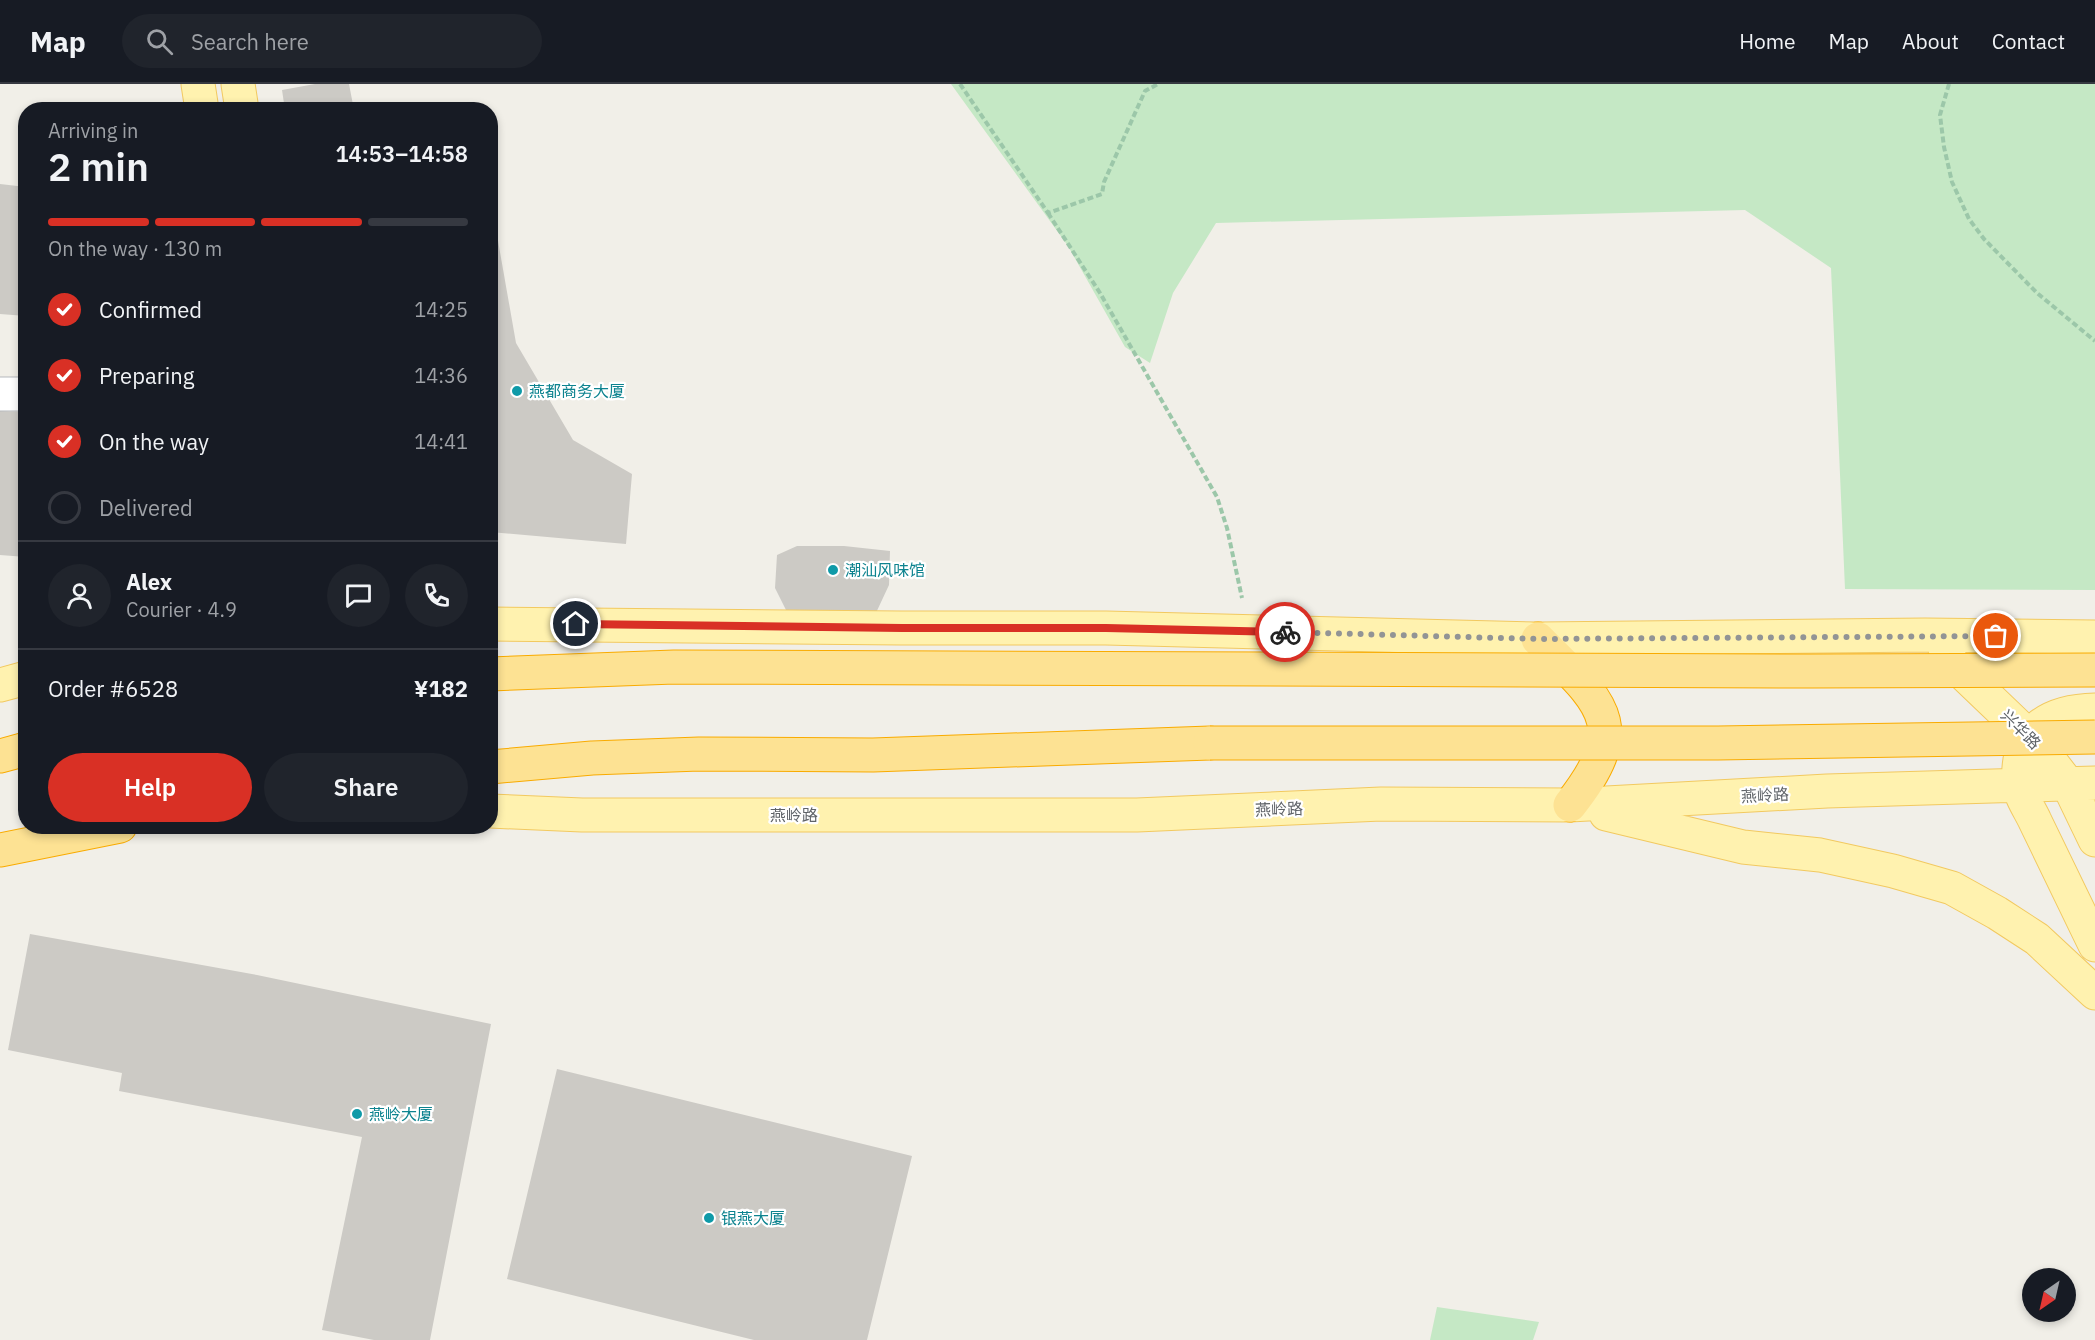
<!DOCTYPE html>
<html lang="en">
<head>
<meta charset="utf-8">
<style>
	:root { --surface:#171b24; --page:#20242c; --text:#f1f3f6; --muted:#9ea1a6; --line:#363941; --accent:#d93025 }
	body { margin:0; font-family:"IBM Plex Sans","Noto Sans SC",sans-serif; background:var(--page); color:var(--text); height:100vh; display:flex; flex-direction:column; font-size:22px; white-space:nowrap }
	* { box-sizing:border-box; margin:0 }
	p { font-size:20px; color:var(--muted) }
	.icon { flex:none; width:33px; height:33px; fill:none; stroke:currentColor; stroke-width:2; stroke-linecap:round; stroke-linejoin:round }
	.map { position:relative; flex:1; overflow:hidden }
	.side { position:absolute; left:18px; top:18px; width:480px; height:732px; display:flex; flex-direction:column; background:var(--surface); border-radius:24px; box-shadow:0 3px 9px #0003 }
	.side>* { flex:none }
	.needle { width:39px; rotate:214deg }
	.fabs { position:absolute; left:2022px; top:1184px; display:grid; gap:12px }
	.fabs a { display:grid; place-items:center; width:54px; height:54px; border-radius:50%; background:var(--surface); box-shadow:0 3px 9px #0003; font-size:30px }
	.pin { position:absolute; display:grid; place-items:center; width:51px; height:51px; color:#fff; margin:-26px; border:3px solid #fff; border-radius:50%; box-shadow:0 2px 6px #0007 }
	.courier { position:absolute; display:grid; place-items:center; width:60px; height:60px; margin:-30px; border:4px solid #d93025; border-radius:50%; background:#fff; color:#222; box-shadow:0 2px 8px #0007 }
	.headline em { font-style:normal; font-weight:600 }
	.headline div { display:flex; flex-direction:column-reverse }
	.headline { display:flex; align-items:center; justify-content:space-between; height:102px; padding:0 30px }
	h1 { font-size:39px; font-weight:600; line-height:45px }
	.bar { display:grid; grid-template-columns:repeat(4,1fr); gap:9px 6px; align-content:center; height:72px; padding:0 30px }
	.bar i { height:8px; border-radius:4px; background:var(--line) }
	.bar .on { background:var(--accent) }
	.bar p { grid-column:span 4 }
	.line { display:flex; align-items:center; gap:15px; padding:0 30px; border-top:2px solid var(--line) }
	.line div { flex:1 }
	.round { display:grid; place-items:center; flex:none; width:63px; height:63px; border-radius:32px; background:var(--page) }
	ol { padding:0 30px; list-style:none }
	li { display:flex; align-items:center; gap:18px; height:66px }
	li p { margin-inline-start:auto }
	li .icon { padding:6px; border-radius:50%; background:var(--accent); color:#fff; stroke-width:4 }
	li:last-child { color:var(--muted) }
	li i { width:33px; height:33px; border:3px solid var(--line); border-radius:50% }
	.cta { display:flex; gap:12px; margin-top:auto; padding:12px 30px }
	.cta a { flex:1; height:69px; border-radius:36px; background:var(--accent); color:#fff; font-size:24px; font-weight:600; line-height:69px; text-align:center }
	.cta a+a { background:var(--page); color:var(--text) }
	header { display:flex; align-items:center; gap:36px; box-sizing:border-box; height:84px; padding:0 30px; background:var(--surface); border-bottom:2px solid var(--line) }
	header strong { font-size:28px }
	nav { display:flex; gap:33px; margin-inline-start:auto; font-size:21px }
	.search { width:420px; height:54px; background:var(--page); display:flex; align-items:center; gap:15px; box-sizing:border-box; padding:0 21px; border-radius:33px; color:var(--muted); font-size:22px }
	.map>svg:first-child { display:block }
	.green { fill:#c5e8c5 }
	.building { fill:#cccac5 }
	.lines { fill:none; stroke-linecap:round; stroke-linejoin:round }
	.minor-casing { stroke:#b5b8bc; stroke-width:35 }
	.major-casing { stroke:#f2c960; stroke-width:35 }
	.highway-casing { stroke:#f9ab00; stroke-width:35 }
	.path { stroke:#9cc7a9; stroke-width:4; stroke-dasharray:6 3; stroke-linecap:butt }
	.minor { stroke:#fff; stroke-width:33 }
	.major { stroke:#fff2af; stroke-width:33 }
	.highway { stroke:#fde293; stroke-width:33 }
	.highway-bridge-casing { stroke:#f9ab00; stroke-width:35; stroke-linecap:butt }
	.highway-bridge { stroke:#fde293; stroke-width:33 }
	.done { stroke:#929495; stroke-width:6; stroke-dasharray:0 10.8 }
	.route { stroke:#d93025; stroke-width:8 }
	.culture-dot { fill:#0f9aa8; stroke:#fff; stroke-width:2 }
	.labels { text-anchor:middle; stroke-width:4.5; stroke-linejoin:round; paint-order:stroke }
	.culture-label { font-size:16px; fill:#0d838f; stroke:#fff; text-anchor:start }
	.street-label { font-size:16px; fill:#5f6368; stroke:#fff }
</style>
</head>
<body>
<header>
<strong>Map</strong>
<div class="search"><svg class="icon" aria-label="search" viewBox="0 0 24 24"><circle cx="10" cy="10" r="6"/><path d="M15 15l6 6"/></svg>Search here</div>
<nav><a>Home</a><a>Map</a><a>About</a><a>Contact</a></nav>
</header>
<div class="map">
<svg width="2095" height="1256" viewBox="0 0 2095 1256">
	<rect width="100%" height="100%" fill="#f1efe8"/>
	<!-- green -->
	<path class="green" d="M951 0H2095V506L1845 505 1831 184 1745 126 1216 139 1173 209 1150 279 1125 263 1068 162Z
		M1437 1223 1539 1238 1533 1256H1430Z"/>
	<!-- building -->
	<path class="building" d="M315 0H349L354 26H285L282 6Z
		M0 100 26 103V232L0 230Z
		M490 134H494L516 259 573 356 632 390 626 460 490 448Z
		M0 327 26 328V473L0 471Z
		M797 462H844L890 467 889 501 875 531 789 532 775 504 777 471Z
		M30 850 257 891 491 940 430 1256H374L322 1246 362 1053 119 1007 122 989 8 966Z
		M557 985 912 1072 867 1256H754L507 1195Z"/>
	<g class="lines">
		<defs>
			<path id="minor" d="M0 310H26"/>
			<path id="major" d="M198 0 202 26
				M238 0 242 26
				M490 540 901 544H1106L1538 555 1925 551 2095 553
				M1945 572 2038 661 2068 700 2095 756
				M0 601 26 594
				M2095 626C2047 627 2015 648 2019 700 2020 712 2030 726 2035 737 2055 779 2075 820 2095 861
				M490 727 582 731H1137L1381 720 1570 721 1827 707 2095 699
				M1606 730 1743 763 1820 771 1893 787 1952 804 1997 829 2037 855 2095 909"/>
			<path id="highway" d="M1538 555C1600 618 1635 639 1570 721
				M0 672 26 665
				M490 683 592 674 699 670 873 671 1210 659
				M0 766 120 742"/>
		</defs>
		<!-- minor casing -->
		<use href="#minor" class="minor-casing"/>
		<!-- major casing -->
		<use href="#major" class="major-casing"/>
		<!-- highway casing -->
		<use href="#highway" class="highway-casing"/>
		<!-- path -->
		<path class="path" d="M960 0 1048 129 1102 110 1104 98 1145 7 1158 0
			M1949 0 1940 31 1944 63 1952 98 1969 135 1984 155 2037 209 2095 257
			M1048 129 1100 209 1217 413 1227 444 1242 514"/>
		<!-- minor -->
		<use href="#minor" class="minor"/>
		<!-- major -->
		<use href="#major" class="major"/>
		<!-- highway -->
		<use href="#highway" class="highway"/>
		<defs>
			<path id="highway-bridge" d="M490 590 674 583 1811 587 2095 586
				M1210 659H1718L2095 653"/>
		</defs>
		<!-- highway-bridge casing -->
		<use href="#highway-bridge" class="highway-bridge-casing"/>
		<!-- highway-bridge -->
		<use href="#highway-bridge" class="highway-bridge"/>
	</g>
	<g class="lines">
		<!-- done -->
		<path class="done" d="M1285 548 1538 555 1996 552"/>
		<!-- route -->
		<path class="route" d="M576 540 902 544H1106L1285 548"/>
	</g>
	<!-- markers -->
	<g class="culture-dot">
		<circle cx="517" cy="307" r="6"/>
		<circle cx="833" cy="486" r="6"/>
		<circle cx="357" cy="1030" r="6"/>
		<circle cx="709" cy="1134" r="6"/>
	</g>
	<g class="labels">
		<!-- culture labels -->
		<g class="culture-label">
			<text x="529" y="313">燕都商务大厦</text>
			<text x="845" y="492">潮汕风味馆</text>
			<text x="369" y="1036">燕岭大厦</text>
			<text x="721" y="1140">银燕大厦</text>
		</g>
		<!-- street labels -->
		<g class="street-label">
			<text transform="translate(2021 645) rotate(45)" y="6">兴华路</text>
			<text transform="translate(1765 711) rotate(-3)" y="6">燕岭路</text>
			<text transform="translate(1279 725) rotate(-2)" y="6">燕岭路</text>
			<text x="794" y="737">燕岭路</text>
		</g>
	</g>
</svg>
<div class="fabs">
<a><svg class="needle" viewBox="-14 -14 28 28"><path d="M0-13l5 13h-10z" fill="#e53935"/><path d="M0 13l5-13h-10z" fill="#9ea1a6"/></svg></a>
</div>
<div class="pin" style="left:1996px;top:552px;background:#ea580c"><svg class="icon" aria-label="bag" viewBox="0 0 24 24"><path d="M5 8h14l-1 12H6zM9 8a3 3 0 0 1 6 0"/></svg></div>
<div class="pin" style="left:576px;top:540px;background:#1f2937"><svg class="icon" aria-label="home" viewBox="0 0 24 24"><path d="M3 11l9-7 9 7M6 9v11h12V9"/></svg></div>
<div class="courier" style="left:1285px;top:548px"><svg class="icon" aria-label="bike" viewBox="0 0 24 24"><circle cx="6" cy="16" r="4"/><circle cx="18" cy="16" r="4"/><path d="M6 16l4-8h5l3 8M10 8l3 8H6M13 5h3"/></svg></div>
<section class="side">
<div class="headline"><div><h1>2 min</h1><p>Arriving in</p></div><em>14:53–14:58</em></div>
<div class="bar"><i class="on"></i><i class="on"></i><i class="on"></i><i></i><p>On the way · 130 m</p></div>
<ol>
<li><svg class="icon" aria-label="check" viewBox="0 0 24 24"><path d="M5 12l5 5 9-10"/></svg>Confirmed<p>14:25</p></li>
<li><svg class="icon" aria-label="check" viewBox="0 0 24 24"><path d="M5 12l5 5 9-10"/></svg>Preparing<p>14:36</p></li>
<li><svg class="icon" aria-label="check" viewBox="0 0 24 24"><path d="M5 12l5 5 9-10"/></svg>On the way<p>14:41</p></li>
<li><i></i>Delivered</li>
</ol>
<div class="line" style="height:108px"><a class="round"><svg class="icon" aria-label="person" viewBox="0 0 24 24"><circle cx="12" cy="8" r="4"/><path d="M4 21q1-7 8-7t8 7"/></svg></a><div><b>Alex</b><p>Courier · 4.9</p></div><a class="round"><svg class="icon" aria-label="chat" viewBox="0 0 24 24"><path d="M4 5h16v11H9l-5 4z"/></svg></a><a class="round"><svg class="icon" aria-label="phone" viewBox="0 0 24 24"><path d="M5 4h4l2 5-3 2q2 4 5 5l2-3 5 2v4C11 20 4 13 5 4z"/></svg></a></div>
<div class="line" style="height:78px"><div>Order #6528</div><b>¥182</b></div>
<div class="cta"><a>Help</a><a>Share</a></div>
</section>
</div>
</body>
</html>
